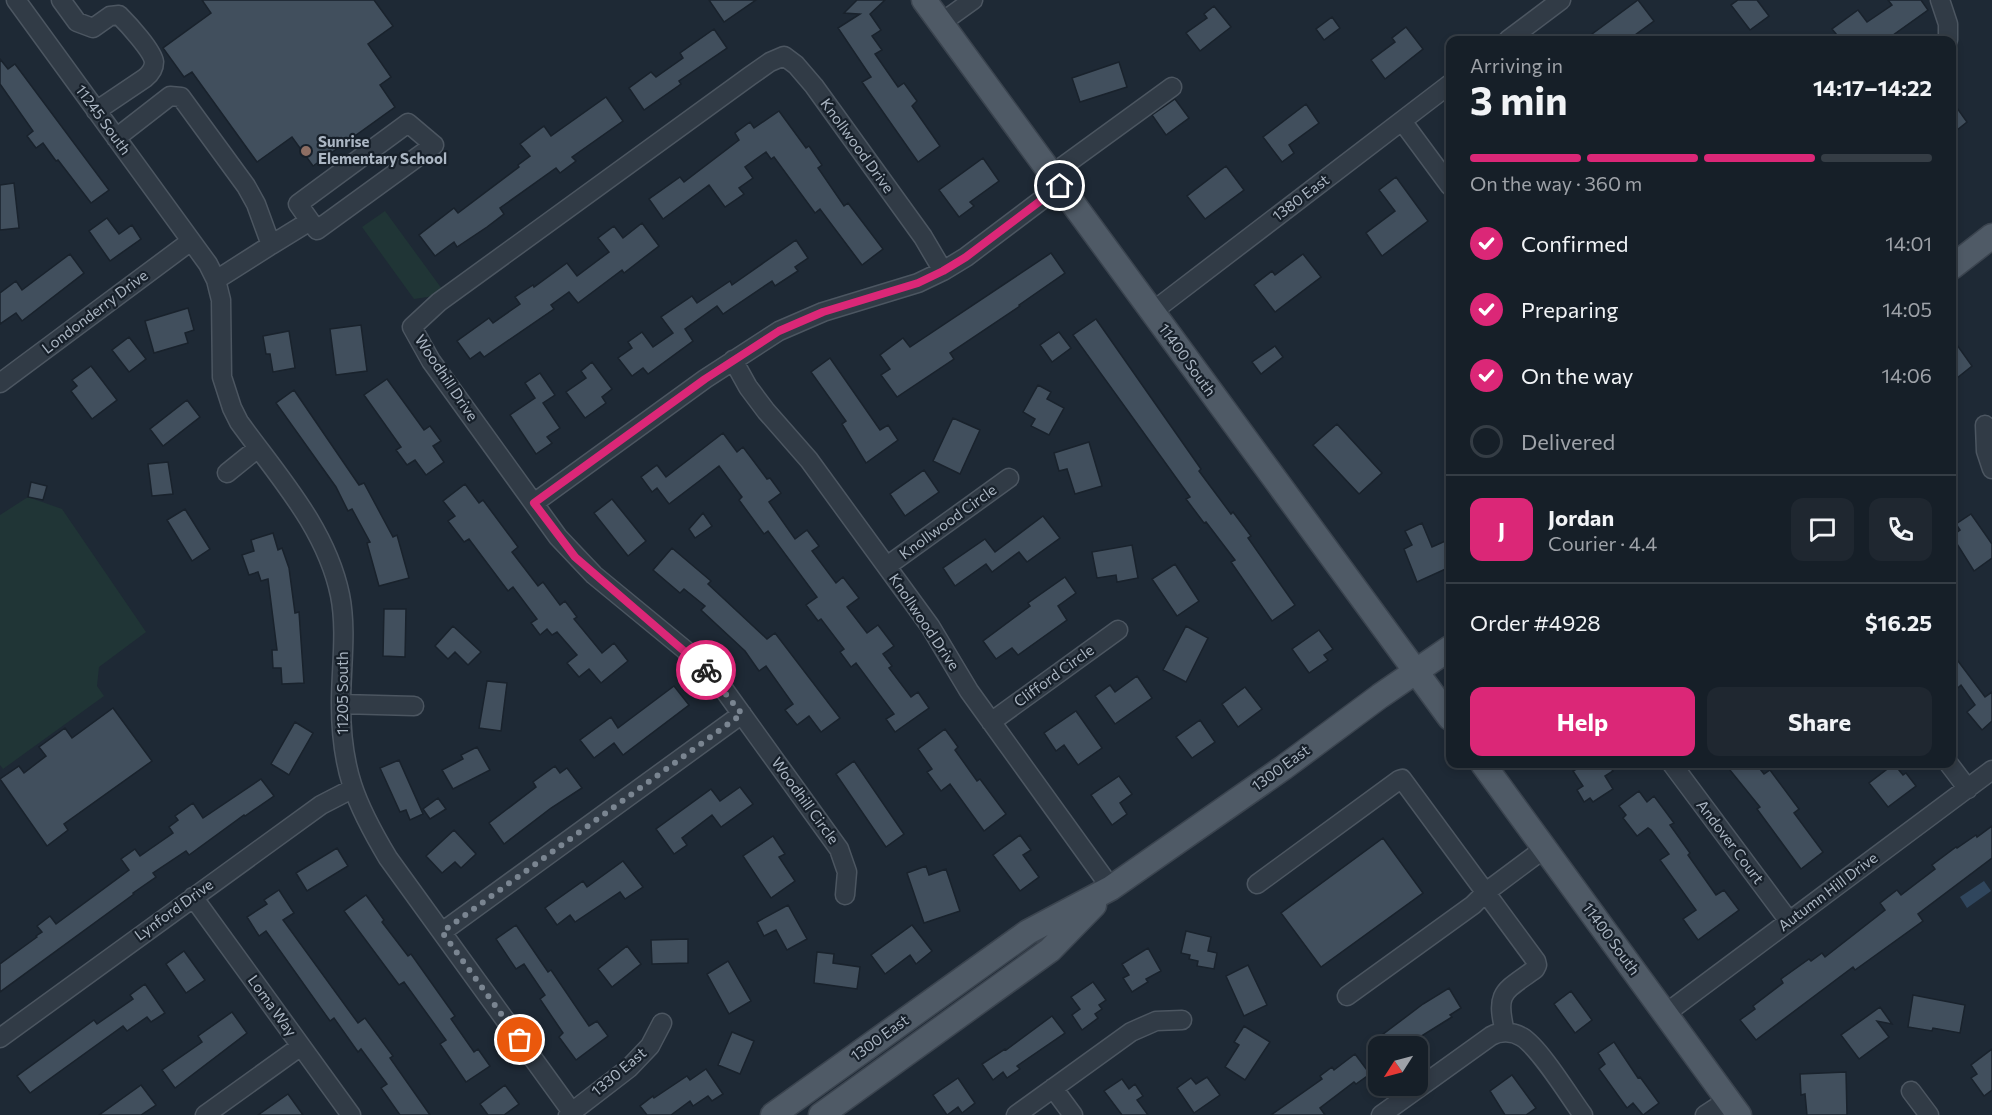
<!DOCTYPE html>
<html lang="en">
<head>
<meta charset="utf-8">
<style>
	:root { --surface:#161f28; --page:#1f2730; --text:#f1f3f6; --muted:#9ea2a8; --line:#353d45; --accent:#db2777 }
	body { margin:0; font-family:Commissioner,sans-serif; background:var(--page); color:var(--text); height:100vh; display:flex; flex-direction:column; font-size:22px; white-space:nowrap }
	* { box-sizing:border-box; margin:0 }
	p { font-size:20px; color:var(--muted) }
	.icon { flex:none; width:33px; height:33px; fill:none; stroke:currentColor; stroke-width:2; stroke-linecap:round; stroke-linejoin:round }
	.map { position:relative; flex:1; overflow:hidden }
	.side { position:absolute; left:1446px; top:36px; width:510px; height:732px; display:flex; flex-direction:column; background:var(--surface); border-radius:12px; box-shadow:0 3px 9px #0003,0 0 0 2px var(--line) }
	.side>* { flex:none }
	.needle { width:39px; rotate:234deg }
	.fabs { position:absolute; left:1368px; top:1036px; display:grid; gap:12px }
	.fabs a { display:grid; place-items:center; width:60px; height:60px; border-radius:12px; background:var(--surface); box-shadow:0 3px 9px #0003,0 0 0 2px var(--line); font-size:30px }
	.pin { position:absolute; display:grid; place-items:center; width:51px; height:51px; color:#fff; margin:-26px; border:3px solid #fff; border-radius:50%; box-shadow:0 2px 6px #0007 }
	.courier { position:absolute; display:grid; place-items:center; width:60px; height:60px; margin:-30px; border:4px solid #db2777; border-radius:50%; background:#fff; color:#222; box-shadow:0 2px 8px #0007 }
	.overview em { font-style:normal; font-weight:700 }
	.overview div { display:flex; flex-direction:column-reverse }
	.overview { display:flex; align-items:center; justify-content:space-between; height:102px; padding:0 24px }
	h1 { font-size:39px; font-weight:700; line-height:45px }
	.bar { display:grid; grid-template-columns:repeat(4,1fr); gap:9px 6px; align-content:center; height:72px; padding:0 24px }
	.bar i { height:8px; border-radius:4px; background:var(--line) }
	.bar .current { background:var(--accent) }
	.bar p { grid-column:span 4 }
	.line { display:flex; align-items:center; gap:15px; padding:0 24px; border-top:2px solid var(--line) }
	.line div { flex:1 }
	.round { display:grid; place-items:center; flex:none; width:63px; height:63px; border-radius:12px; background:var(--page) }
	ol { padding:0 24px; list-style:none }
	li { display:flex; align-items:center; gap:18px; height:66px }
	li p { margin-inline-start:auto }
	li .icon { padding:6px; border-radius:50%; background:var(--accent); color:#fff; stroke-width:4 }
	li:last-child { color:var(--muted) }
	li i { width:33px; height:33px; border:3px solid var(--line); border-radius:50% }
	.action { display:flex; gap:12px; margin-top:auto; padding:12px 24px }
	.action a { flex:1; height:69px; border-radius:12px; background:var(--accent); color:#fff; font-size:24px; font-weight:700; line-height:69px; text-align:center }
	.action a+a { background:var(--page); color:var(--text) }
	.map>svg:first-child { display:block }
	.green { fill:#203536 }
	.water { fill:#30465d }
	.building { fill:#414f5d; stroke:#19222c; stroke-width:1.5 }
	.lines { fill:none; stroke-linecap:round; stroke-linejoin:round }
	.minor-casing { stroke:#4c5661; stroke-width:21 }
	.major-casing { stroke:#3b444f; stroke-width:27 }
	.minor { stroke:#313b46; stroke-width:18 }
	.major { stroke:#4f5a66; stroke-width:24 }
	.done { stroke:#7a8591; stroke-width:6; stroke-dasharray:0 10.8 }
	.route { stroke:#db2777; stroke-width:8 }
	.education-dot { fill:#8d6e63; stroke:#17202a; stroke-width:2 }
	.labels { text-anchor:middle; stroke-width:4.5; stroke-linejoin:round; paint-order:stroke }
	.street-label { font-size:15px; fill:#abb6c3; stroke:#17202a }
	.poi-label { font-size:15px; font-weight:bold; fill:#abb6c3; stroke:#17202a; text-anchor:start }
</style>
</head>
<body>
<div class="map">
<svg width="1992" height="1115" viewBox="0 0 1992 1115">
	<rect width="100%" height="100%" fill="#1e2935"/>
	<!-- green -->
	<path class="green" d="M385 211 442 289 434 296 414 299 362 227Z
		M28 497 62 509 146 632 99 667 97 686 104 696 3 769 0 765V515Z"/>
	<!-- water -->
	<path class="water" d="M1984 881 1991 891 1967 908 1960 897Z"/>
	<!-- building -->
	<path class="building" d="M202 0H374L393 26 368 44 391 77 380 85 395 107 313 166 292 137 257 162 192 72 184 77 163 48 211 13Z
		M709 0H756L724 22Z
		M857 0H885L870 14 881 30 872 36 882 50 875 54 898 87 904 83 917 101 912 106 940 146 918 162 862 82 871 77 838 28 860 14 844 13Z
		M1638 0 1654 21 1628 40H1584Z
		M1738 0H1757L1769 16 1750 30 1731 5Z
		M1888 0H1921L1928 10 1886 40H1841L1832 29 1858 10 1867 22 1892 5Z
		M1214 6 1231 27 1200 51 1186 33 1207 18 1204 14Z
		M1332 17 1340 28 1324 40 1316 29Z
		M1406 27 1423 49 1385 79 1371 60 1395 42 1392 38Z
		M714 29 727 48 679 81 681 84 644 110 629 88 651 72 656 77 683 58 680 53Z
		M0 59 8 69 15 64 109 190 91 203 58 160 56 161 43 143 36 148 27 136 33 131 0 84Z
		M1119 62 1127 87 1080 102 1072 78Z
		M606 97 623 121 572 157 576 161 560 173 556 168 500 208 504 214 487 227 457 247 454 242 435 256 419 235 454 208 458 213 519 167 518 165 530 156 520 144 544 126 551 136Z
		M1175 99 1189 118 1166 135 1152 115Z
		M1952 101 1967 122 1952 134Z
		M1306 104 1319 123 1289 145 1294 153 1282 162 1263 137Z
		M779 111 806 148 809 146 822 165 818 168 844 206 848 203 883 249 862 265 820 209 815 213 774 157 771 159 766 152 745 167 753 178 739 188 744 194 725 207 709 185 663 219 649 199 680 177 684 182 739 140 735 133 750 122 754 128Z
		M983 158 999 181 970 202 974 206 959 217 939 190Z
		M1226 166 1244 190 1205 219 1187 196Z
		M1396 177 1428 221 1382 256 1366 233 1395 211 1379 190Z
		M14 183 19 228 0 230V185Z
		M107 218 119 234 132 225 141 239 110 261 89 231Z
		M642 223 659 246 624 273 622 270 578 303 569 292 551 305 554 309 484 357 480 352 470 359 457 341 489 318 493 323 520 304 515 297 533 285 534 287 567 263 577 276 609 252 598 238 614 226 623 238Z
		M796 240 808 258 795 267 798 271 775 286 772 281 723 314 717 306 685 329 693 341 648 374 643 368 632 376 618 358 632 348 628 342 642 332 653 347 673 333 661 317 692 296 697 303 730 281 732 285Z
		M1051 253 1065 273 1019 305 1020 306 950 353 954 359 897 397 881 375 890 369 880 355 903 338 910 347Z
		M70 254 84 273 22 321 16 313 0 324V293L16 281 22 290Z
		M1303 254 1321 277 1275 312 1254 285 1272 271 1275 275Z
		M188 308 194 330 185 333 188 343 154 353 145 321Z
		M1096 319 1201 469 1199 471 1231 514 1233 512 1251 536 1248 538 1295 605 1272 621 1231 562 1235 560 1206 522 1204 523 1186 499 1190 497 1073 335Z
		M361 325 367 371 336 375 330 329Z
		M289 331 295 368 273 372 270 354H266L263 336Z
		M1059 332 1071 348 1052 362 1040 345Z
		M129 337 146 359 129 372 112 350Z
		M1952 338 1972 366 1952 382Z
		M1275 346 1283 357 1261 374 1252 362Z
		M830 358 880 430 888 425 898 440 866 463 842 424 846 421 811 372Z
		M592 362 612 389 602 397 606 403 585 418 566 392 586 378 581 371Z
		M91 366 117 400 92 419 71 391 77 386 72 380Z
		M540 373 555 395 543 403 560 428 547 437 552 443 536 454 510 415 535 398 525 383Z
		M387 379 424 430 430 426 441 441 433 446 444 462 426 475 415 460 407 465 396 450 401 447 364 395Z
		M1038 385 1051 392 1047 399 1064 408 1049 435 1031 426 1035 419 1023 412Z
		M294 390 359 485 364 483 393 537 397 535 409 578 379 586 367 543 370 542 352 509 348 511 336 487 276 403Z
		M187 400 200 417 163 446 150 429Z
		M953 418 980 430 960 474 933 461Z
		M1337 424 1382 473 1359 494 1313 445Z
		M723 433 737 452 743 447 767 479 770 478 781 493 769 502 795 539 807 530 819 546 812 551 836 583 843 577 859 598 847 607 867 633 878 625 894 646 883 654 892 666 889 668 911 697 918 692 929 708 895 732 886 719 894 714 856 663 851 667 840 652 844 649 821 619 818 621 806 605 817 597 768 531 764 534 739 500 742 497 719 466 669 504 657 488 652 492 641 477 657 465 666 477Z
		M1089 442 1102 486 1075 494 1067 469 1059 471 1054 453Z
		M168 462 173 494 152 496 148 464Z
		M924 470 939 492 905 516 890 494Z
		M31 482 47 486 43 500 28 497Z
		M465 484 479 503 483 500 518 547 512 552 538 586 543 582 560 605 565 601 577 617 574 619 602 653 614 643 628 661 601 683 589 669 579 677 567 663 577 655 557 632 552 635 547 629 540 635 531 623 537 619 513 587 508 591 469 539 464 542 448 521 455 516 443 501Z
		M612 499 646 541 628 556 594 513Z
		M185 509 210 549 192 561 167 520Z
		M703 513 712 526 695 538 689 529Z
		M1971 514 1992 544V558L1974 571 1952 536 1960 530 1956 524Z
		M1043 516 1060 538 1027 562 1019 552 992 572 986 564 955 586 943 568 985 539 995 552Z
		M1422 523 1432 547 1450 539V567L1417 582 1404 549 1412 545 1405 531Z
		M273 533 278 550 282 548 289 568 295 613 299 612 304 683 282 684 281 668H273L272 650H277L268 579 261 581 258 572 249 575 242 555 254 551 251 540Z
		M1132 545 1138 578 1117 582 1116 575 1097 578 1092 552Z
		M672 548 711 581 708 584 767 639 775 633 840 718 821 732 809 716 797 725 785 710 793 704 766 666 759 671 745 651 701 610 705 606 684 589 680 593 653 570Z
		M1175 564 1199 601 1177 616 1152 579Z
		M1065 577 1076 593 1058 606 1067 620 1018 655 1012 648 996 659 983 641 1030 606 1028 603Z
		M384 609H406L405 657 383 656Z
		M453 626 481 652 468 665 455 652 448 659 435 646Z
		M1186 626 1208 638 1186 682 1163 670Z
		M1319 630 1333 649 1324 655 1328 660 1309 673 1292 649Z
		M1952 653 1985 697 1992 692V721L1982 730 1967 712 1975 705 1961 685 1952 693Z
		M1137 676 1152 698 1115 724 1095 696 1110 685 1115 692Z
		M487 681 507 683 501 731 479 728Z
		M674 686 689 705 623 755 614 743 594 758 580 740 611 717 618 728Z
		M1245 687 1262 709 1238 727 1222 704Z
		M113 708 152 761 64 824 68 830 47 846 0 779 19 766 24 773 46 756 39 747 65 728 72 738Z
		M1076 711 1102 748 1078 765 1064 745 1056 751 1044 733Z
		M1200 720 1215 742 1192 758 1176 737Z
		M295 722 313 733 289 775 271 764Z
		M945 729 958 747 955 750 977 781 980 779 1006 814 984 831 950 784 941 791 927 772 932 769 918 749Z
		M477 747 490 770 453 789 442 770 463 759 461 755Z
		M399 760 423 814 410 820 406 810 400 812 380 768Z
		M854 761 904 834 886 847 836 774Z
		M1585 764H1607L1613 771 1605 776 1613 789 1593 802 1590 798 1584 802 1577 790 1583 786 1573 771Z
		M1725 764H1756L1764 774 1770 770 1799 809 1794 813 1823 852 1801 869 1757 809 1760 807Z
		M1894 764 1903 775 1906 773 1916 786 1888 807 1869 783Z
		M555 766 560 773 567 768 582 788 551 808 504 844 489 823 536 787 533 782Z
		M1119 776 1132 794 1120 803 1127 814 1112 825 1091 795Z
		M261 779 274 796 245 816 244 815 189 855 186 851 153 873 156 877 133 893 134 894 0 992V964L37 937 36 936 42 932 37 926 50 916 56 924 129 870 121 859 135 849 140 856 173 833 169 827 178 820 175 816 193 803 203 818Z
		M740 787 753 804 721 827 712 815 682 838 687 845 674 854 656 829 711 789 720 801Z
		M1639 791 1647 802 1654 796 1674 823 1670 825 1690 853 1688 855 1716 895 1724 890 1739 910 1698 940 1683 919 1696 910 1660 860 1669 854 1651 830 1648 828 1637 836 1623 818 1626 815 1619 806Z
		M438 798 446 809 430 819 423 809Z
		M1992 826V858L1918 914 1923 921 1855 970 1853 967 1756 1040 1740 1020 1755 1009 1753 1006 1783 983 1781 979 1809 959 1811 961 1822 953 1825 957 1885 910 1880 903 1897 890 1901 895 1935 869 1932 865 1956 847 1957 848 1976 835 1977 837Z
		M454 830 476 854 461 868 455 862 442 873 426 856Z
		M1020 835 1031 850 1023 855 1039 877 1020 891 993 855Z
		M773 836 785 854 779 857 795 881 771 898 743 856Z
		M1383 838 1423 893 1321 967 1281 913Z
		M337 848 348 866 307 891 296 873Z
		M623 861 643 887 625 899 620 892 575 922 570 915 557 925 545 908 583 881 587 887Z
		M926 866 929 875 946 869 960 911 924 923 907 873Z
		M279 890 294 913 283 920 358 1023 365 1018 393 1056 390 1058 430 1115H400L381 1088 387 1084 361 1049 358 1052 334 1018 330 1021 266 931 259 936 247 917 267 904 264 900Z
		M366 895 384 920 382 922 408 956 411 954 455 1016 451 1019 474 1052 478 1049 490 1066 466 1082 440 1044 446 1040 404 982 399 985 344 911Z
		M788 905 807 939 787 950 776 930 764 936 757 922Z
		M516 925 548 972 551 970 589 1026 597 1021 608 1036 576 1060 559 1037 563 1033 540 999 545 995 524 964 516 969 496 939Z
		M912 925 932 951 916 964 910 955 885 974 871 955Z
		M1186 931 1211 937 1208 951 1217 953 1214 969 1197 966 1198 961 1189 959 1190 955 1181 953Z
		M688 939V963L652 964 651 940Z
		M627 946 641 964 612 987 598 969Z
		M1148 948 1161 971 1146 979 1148 982 1132 992 1123 978 1129 975 1122 964Z
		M184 951 205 980 186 993 166 964Z
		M817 952 834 954 833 963 860 967 857 989 814 983Z
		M728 961 751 1001 729 1014 707 974Z
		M1248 965 1267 1005 1244 1016 1226 976Z
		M1093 982 1106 1000 1099 1005 1102 1009 1095 1014 1098 1018 1082 1030 1072 1015 1080 1009 1071 997Z
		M145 984 165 1013 151 1022 147 1017 127 1031 123 1026 30 1093 17 1076 94 1020 97 1024 133 999 130 995Z
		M1449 988 1461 1008 1450 1015 1452 1017 1420 1037 1422 1039 1410 1047H1391L1382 1035 1423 1004Z
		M1571 991 1592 1020 1575 1033 1554 1004Z
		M1913 995 1965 1005 1960 1033 1933 1028 1932 1031 1908 1027Z
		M1880 1007 1892 1024 1877 1021 1889 1037 1859 1059 1841 1035Z
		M232 1012 247 1033 175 1088 162 1070 202 1042 198 1036Z
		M1052 1016 1065 1033 1017 1066 1020 1069 1007 1078 1003 1072 993 1080 982 1064 1005 1049 1006 1050Z
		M1244 1026 1270 1042 1245 1080 1225 1067 1239 1045 1234 1042Z
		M732 1032 754 1041 740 1074 718 1065Z
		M1614 1042 1638 1078 1640 1077 1659 1103 1643 1115 1633 1103 1627 1108 1599 1069 1605 1064 1598 1053Z
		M1992 1049V1090L1984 1096 1971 1078 1977 1074 1971 1065Z
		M1355 1054 1370 1074 1356 1084 1354 1082 1320 1108 1325 1115H1271L1322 1079 1320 1076 1332 1067 1334 1070Z
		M706 1069 723 1094 712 1101 708 1096 693 1106 690 1101 671 1115H647L640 1106 653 1096 654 1098 687 1076 690 1080Z
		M1846 1072 1847 1115H1807L1805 1094 1801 1095 1800 1074Z
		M1512 1075 1536 1108 1526 1115H1505L1490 1091Z
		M1207 1077 1220 1095 1194 1113 1177 1088 1191 1078 1196 1084Z
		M958 1078 975 1103 962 1113 958 1107 947 1115 933 1095Z
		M1122 1079 1129 1089 1135 1084 1143 1096 1137 1100 1148 1115H1122L1104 1091Z
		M141 1085 156 1105 141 1115H99Z
		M505 1085 519 1104 504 1115H488L480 1104Z
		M288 1094 303 1115H258Z"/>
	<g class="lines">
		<defs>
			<path id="minor" d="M16 0 208 264 216 280 221 300 222 377 232 408 239 422C278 476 326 528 340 595 347 630 341 668 341 704 341 769 355 803 388 858L574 1115
				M61 0 77 22 93 28 110 16 119 15C127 23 153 51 154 62 154 69 150 74 145 78L96 111
				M1940 0 1948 24V40
				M941 23 973 0
				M1508 40 1561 0
				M1402 121 1450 186
				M116 138 170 96 181 97 246 186 256 204 271 245 216 280
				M1051 175 1172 87
				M271 245 310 221 317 230 434 145 408 123 298 204 310 221
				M1152 312 1450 84
				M733 360 748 387 766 411 809 460 930 626 969 691 1111 888
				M0 383 191 241
				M1985 425 1986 451 1992 469
				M227 473 258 448
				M534 503 705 379 779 331 823 312 918 283 943 271 966 257 1060 186
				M887 566 1009 478
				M341 704 414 706
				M991 722 1118 630
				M1672 764 1789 921
				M1949 764 1968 789
				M1257 884 1399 780 1402 779 1536 961 1537 965 1535 969C1504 992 1495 991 1505 1032
				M845 895 847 872 839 849 720 684 684 649 594 575 558 537 431 361 412 327 439 302 750 76 770 62 784 56 796 65 814 86 923 237 943 271
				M193 897 351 1115
				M442 932 742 714
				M1347 996 1473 905 1486 892 1545 848
				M1665 1014 1992 770
				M0 1038 321 805 352 789
				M1053 1088 1073 1115
				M1911 1091 1929 1115
				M205 1115 301 1046
				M568 1115 629 1068 650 1046 662 1023
				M1016 1115 1131 1032 1156 1021 1182 1020
				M1381 1115 1491 1036C1500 1031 1512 1031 1522 1037 1540 1048 1569 1096 1583 1115
				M1705 1115 1728 1100"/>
			<path id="major" d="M924 0 1450 718
				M1952 267 1992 236
				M1483 764 1739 1115
				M773 1115 1028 932 1111 888 1283 768 1380 696 1450 648
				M821 1115 1050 950 1094 905"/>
		</defs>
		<!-- minor casing -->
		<use href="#minor" class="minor-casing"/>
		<!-- major casing -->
		<use href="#major" class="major-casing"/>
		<!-- minor -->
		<use href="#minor" class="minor"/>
		<!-- major -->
		<use href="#major" class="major"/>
	</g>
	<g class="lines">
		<!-- done -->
		<path class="done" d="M520 1040 442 932 742 714 706 670"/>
		<!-- route -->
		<path class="route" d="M706 670 575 557 534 503 705 379 779 331 823 312 918 283 943 271 966 257 1060 186"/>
	</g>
	<!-- markers -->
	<circle class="education-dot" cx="306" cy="151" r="6"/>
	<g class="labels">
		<!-- street labels -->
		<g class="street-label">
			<text transform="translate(103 120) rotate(54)" y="5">11245 South</text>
			<text transform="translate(857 146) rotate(54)" y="5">Knollwood Drive</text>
			<text transform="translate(1301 198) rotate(-37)" y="5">1380 East</text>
			<text transform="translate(95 312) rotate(-37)" y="5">Londonderry Drive</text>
			<text transform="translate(1187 360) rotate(54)" y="5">11400 South</text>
			<text transform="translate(446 378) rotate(56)" y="5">Woodhill Drive</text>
			<text transform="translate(948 522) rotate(-36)" y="5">Knollwood Circle</text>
			<text transform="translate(924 622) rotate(56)" y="5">Knollwood Drive</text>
			<text transform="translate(1054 676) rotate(-36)" y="5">Clifford Circle</text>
			<text transform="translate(343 693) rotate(-90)" y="5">11205 South</text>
			<text transform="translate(1281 768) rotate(-36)" y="5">1300 East</text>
			<text transform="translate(805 801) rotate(54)" y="5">Woodhill Circle</text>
			<text transform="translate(1730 842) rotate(53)" y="5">Andover Court</text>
			<text transform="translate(1828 892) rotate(-37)" y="5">Autumn Hill Drive</text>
			<text transform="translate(174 910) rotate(-36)" y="5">Lynford Drive</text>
			<text transform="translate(1611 939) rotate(54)" y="5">11400 South</text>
			<text transform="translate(272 1006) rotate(54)" y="5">Loma Way</text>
			<text transform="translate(880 1038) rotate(-36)" y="5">1300 East</text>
			<text transform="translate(619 1072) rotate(-40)" y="5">1330 East</text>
		</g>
		<!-- poi labels -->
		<g class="poi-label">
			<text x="318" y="147">Sunrise<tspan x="318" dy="17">Elementary School</tspan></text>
		</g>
	</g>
</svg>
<div class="fabs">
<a><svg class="needle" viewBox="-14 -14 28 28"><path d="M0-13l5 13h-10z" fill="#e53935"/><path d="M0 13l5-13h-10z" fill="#9ea2a8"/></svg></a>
</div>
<div class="pin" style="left:520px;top:1040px;background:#ea580c"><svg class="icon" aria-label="bag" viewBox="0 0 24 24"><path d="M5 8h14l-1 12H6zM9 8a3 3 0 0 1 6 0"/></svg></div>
<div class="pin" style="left:1060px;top:186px;background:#1f2937"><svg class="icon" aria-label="home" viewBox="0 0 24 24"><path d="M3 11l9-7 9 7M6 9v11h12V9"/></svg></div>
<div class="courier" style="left:706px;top:670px"><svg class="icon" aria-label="bike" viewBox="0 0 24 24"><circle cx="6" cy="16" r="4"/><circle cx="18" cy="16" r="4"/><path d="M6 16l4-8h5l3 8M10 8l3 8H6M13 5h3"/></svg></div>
<section class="side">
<div class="overview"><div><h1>3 min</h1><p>Arriving in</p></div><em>14:17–14:22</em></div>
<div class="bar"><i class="current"></i><i class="current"></i><i class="current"></i><i></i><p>On the way · 360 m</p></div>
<ol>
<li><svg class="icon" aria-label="check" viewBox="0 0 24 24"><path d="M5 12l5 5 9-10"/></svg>Confirmed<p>14:01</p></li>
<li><svg class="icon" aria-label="check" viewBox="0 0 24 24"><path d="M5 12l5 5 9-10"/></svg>Preparing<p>14:05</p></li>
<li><svg class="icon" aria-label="check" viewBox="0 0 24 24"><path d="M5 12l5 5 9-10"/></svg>On the way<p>14:06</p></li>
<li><i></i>Delivered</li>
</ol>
<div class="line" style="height:108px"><b class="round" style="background:var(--accent);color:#fff">J</b><div><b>Jordan</b><p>Courier · 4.4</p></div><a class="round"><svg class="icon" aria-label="chat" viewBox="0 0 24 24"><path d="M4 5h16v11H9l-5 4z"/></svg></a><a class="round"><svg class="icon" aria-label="phone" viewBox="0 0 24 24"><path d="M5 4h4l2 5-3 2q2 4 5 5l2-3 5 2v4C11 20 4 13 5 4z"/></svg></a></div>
<div class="line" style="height:78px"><div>Order #4928</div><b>$16.25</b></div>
<div class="action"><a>Help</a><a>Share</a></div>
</section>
</div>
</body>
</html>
